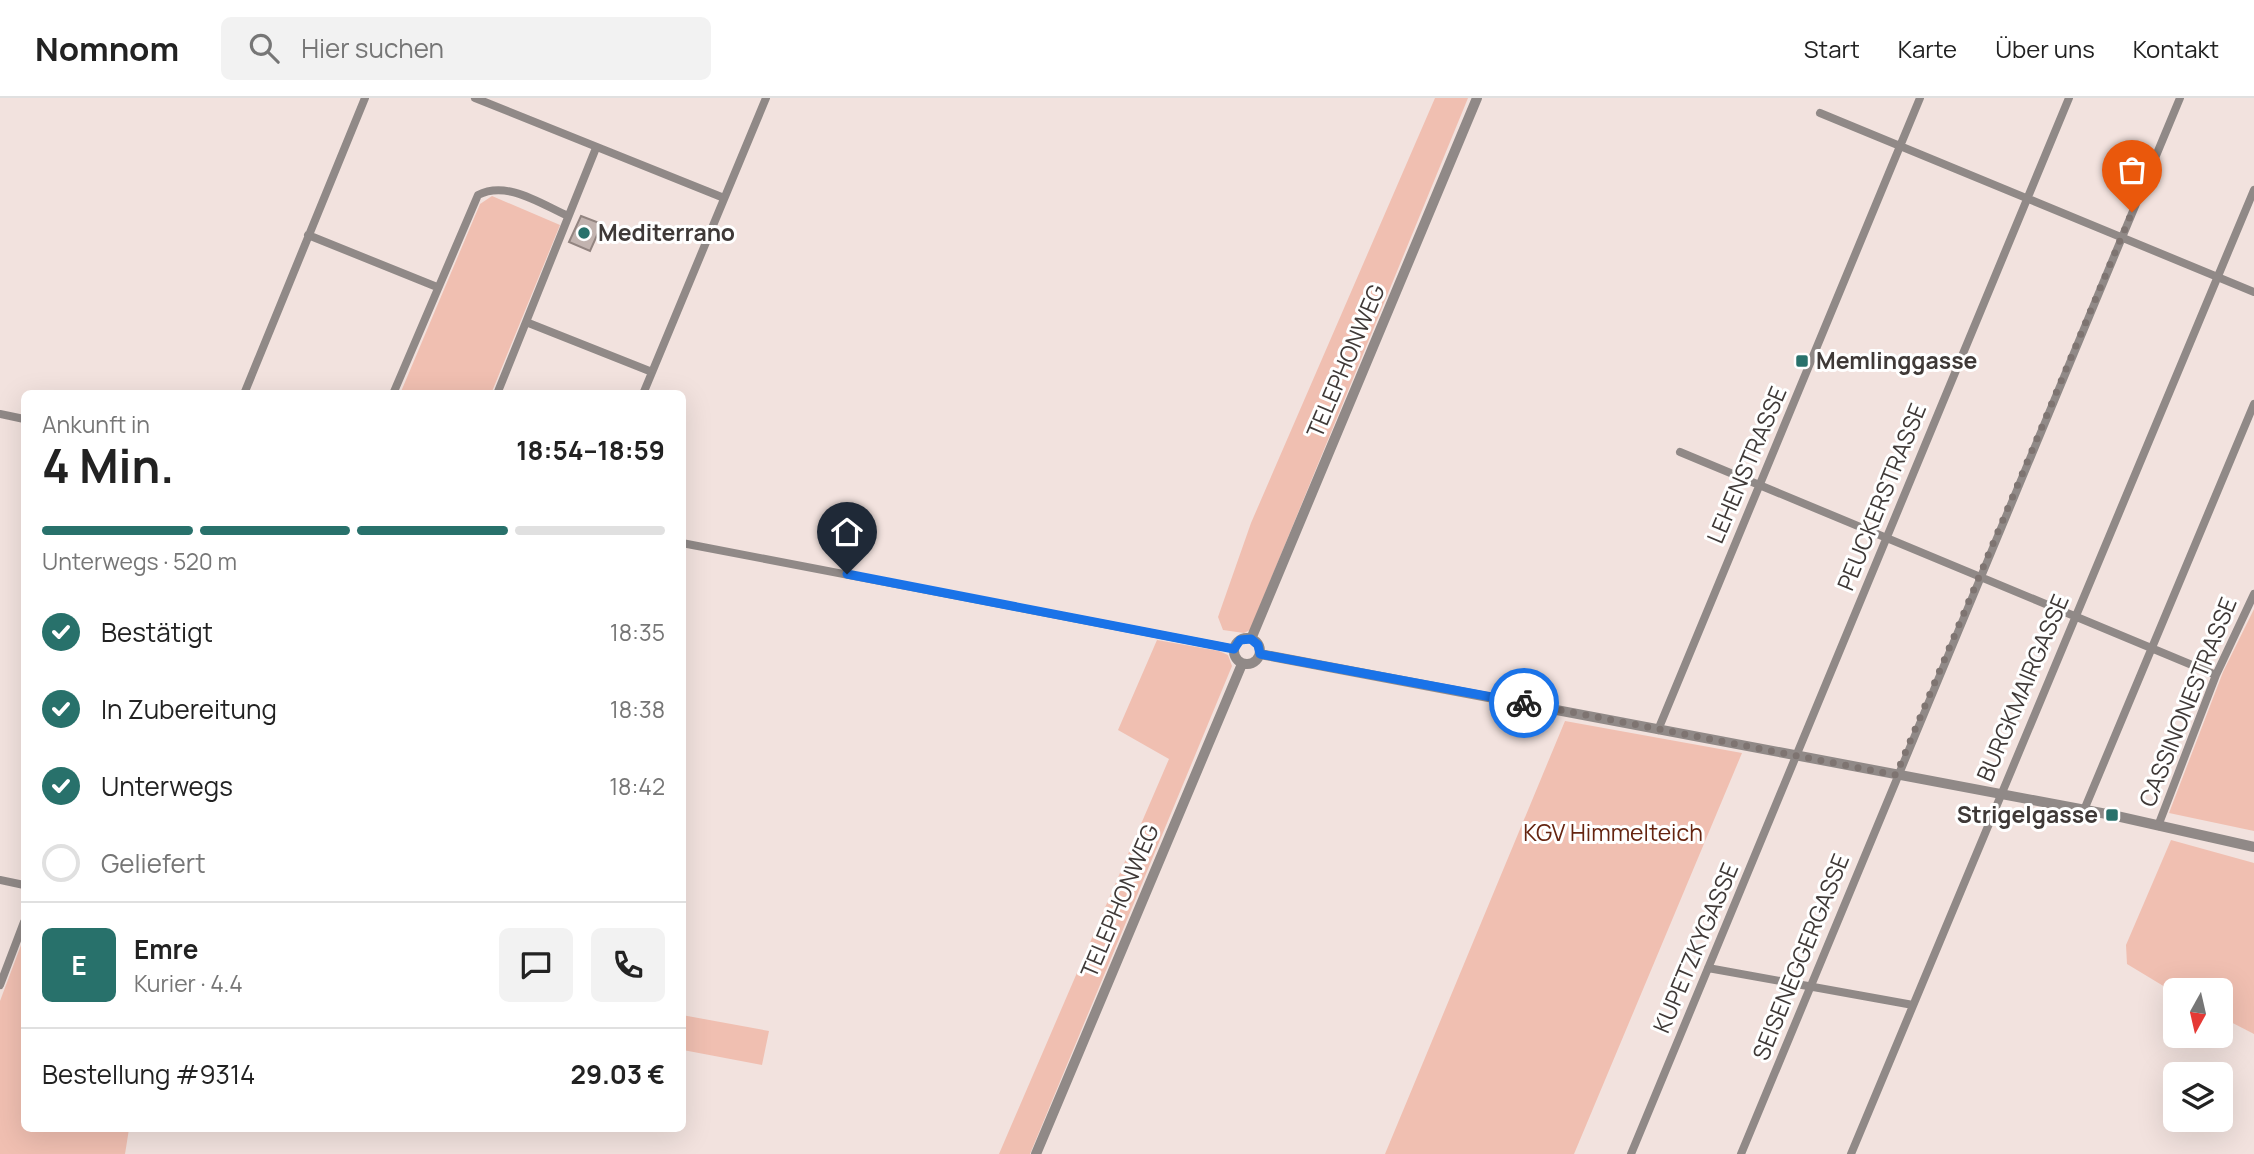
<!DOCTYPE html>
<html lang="de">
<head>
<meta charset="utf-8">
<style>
	:root { --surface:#fff; --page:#f2f2f2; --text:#222; --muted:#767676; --line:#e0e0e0; --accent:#28716b }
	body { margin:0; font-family:Manrope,sans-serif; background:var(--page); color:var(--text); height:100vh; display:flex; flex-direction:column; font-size:26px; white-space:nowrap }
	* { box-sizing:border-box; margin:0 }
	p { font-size:23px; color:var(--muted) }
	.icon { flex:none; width:38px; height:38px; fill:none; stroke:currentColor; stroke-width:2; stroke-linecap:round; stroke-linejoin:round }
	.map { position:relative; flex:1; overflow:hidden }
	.side { position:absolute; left:21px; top:292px; width:665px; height:742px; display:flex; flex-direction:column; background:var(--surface); border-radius:10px; box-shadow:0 7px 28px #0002 }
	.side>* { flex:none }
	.needle { width:46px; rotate:188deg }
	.fabs { position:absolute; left:2163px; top:880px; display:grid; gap:14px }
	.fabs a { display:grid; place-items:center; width:70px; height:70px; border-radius:10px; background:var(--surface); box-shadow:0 7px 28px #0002; font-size:35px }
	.pin { position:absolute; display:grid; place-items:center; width:60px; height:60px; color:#fff; margin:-72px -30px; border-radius:50% 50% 50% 0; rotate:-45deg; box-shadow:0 0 7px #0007 }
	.pin .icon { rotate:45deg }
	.courier { position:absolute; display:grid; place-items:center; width:70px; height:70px; margin:-35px; border:5px solid #1a73e8; border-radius:50%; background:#fff; color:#222; box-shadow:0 2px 9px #0007 }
	.summary em { font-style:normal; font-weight:700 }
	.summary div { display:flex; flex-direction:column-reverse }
	.summary { display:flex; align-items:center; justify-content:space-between; height:119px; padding:0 21px }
	h1 { font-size:46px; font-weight:700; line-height:52px }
	.bar { display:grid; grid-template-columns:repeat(4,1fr); gap:10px 7px; align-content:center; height:84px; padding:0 21px }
	.bar i { height:9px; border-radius:5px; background:var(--line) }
	.bar .on { background:var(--accent) }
	.bar p { grid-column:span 4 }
	.line { display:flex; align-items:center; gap:18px; padding:0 21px; border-top:2px solid var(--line) }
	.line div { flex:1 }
	.round { display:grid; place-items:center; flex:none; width:74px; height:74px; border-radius:10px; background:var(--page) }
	ol { padding:0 21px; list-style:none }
	li { display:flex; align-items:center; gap:21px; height:77px }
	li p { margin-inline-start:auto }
	li .icon { padding:7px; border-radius:50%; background:var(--accent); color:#fff; stroke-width:4 }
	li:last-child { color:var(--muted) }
	li i { width:38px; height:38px; border:4px solid var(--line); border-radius:50% }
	header { display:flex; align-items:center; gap:42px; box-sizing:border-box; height:98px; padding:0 35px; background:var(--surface); border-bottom:2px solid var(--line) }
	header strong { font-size:33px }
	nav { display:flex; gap:38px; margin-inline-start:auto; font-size:24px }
	.search { width:490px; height:63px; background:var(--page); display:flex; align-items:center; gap:18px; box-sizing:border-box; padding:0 24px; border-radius:10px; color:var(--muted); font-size:26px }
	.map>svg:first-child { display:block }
	.green { fill:#f0bfb1 }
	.building { fill:#c2b3af; stroke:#928480; stroke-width:2 }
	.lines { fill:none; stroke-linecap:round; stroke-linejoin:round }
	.minor { stroke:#908987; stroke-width:8 }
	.tertiary { stroke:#908987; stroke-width:10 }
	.done { stroke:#7e7471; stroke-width:7; stroke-dasharray:0 12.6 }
	.route { stroke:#1a73e8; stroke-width:9 }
	.poi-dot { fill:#28716b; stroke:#fff; stroke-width:2.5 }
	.labels { text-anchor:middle; stroke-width:6; stroke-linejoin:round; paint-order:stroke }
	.poi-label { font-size:23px; font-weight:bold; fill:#3f3937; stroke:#fff; text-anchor:start }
	.street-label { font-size:23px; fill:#3f3937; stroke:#fff }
	.park-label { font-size:23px; fill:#652410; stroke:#fff }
</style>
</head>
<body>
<header>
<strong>Nomnom</strong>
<div class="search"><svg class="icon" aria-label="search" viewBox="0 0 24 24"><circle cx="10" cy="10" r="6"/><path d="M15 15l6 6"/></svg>Hier suchen</div>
<nav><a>Start</a><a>Karte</a><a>Über uns</a><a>Kontakt</a></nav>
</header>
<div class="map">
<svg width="2254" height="1056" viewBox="0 0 2254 1056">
	<rect width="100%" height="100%" fill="#f2e2de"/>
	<!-- green -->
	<path class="green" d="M1435 0H1468L1250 532 1244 535 1223 532 1218 519 1251 425Z
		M492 98 560 127 491 296H400L480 106Z
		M2254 511V733L2169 715 2223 574Z
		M1157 542 1219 553 1228 557 1232 568 1030 1056H999L1169 661 1118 632Z
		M1565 623 1742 655 1574 1056H1385Z
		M2171 742 2254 765V936L2221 919V892H2175V895L2127 866 2126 847Z
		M24 839V1031H129L125 1056H0V903Z
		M682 917 769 933 762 967 683 952Z"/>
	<!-- building -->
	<path class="building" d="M581 118 602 126 590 153 569 144Z"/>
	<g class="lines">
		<!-- minor -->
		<path class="minor" d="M475 0 724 100
			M1820 15 2254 194
			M308 137 437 189
			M526 224 652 274
			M244 296 365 0
			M393 296 478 97C507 82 541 106 568 118
			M497 296 596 50
			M643 296 766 0
			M0 316 24 321
			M1680 354 2216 577
			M682 445 1234 551
			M1658 632 1920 0
			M2084 712 2254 306
			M2158 728 2216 577 2254 496
			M0 782 24 787
			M1708 870 1913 907
			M0 887 24 824
			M1631 1056 2069 0
			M1741 1056 2180 0
			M1851 1056 2254 92"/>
		<!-- tertiary -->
		<path class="tertiary" d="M1234 553a13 13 0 1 1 26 0a13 13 0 1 1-26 0Z
			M1251 541 1477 0
			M1260 556 2112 717 2254 749
			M1036 1056 1242 566"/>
	</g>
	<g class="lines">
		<!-- done -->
		<path class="done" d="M1524 605 1896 677 2132 114"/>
		<!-- route -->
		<path class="route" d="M847 476 1234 551 1240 542 1251 541 1258 547 1260 556 1524 605"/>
	</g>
	<!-- markers -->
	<g class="poi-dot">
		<circle cx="584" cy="135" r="7"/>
		<rect x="1795" y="256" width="14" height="14" rx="3.5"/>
		<rect x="2105" y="710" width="14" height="14" rx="3.5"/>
	</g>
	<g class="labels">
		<!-- poi labels -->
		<g class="poi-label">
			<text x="598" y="143">Mediterrano</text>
			<text x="1816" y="271">Memlinggasse</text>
			<text x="2098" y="725" text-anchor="end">Strigelgasse</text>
		</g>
		<!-- street labels -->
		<g class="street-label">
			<text transform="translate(1346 263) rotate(-67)" y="8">TELEPHONWEG</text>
			<text transform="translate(1747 367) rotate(-67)" y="8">LEHENSTRASSE</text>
			<text transform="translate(1882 399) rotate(-68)" y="8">PEUCKERSTRASSE</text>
			<text transform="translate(2023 590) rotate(-67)" y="8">BURGKMAIRGASSE</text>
			<text transform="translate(2188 604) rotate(-68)" y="8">CASSINONESTRASSE</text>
			<text transform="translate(1120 803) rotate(-67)" y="8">TELEPHONWEG</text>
			<text transform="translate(1696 850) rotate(-67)" y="8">KUPETZKYGASSE</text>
			<text transform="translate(1801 859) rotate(-68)" y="8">SEISENEGGERGASSE</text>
		</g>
		<!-- park labels -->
		<g class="park-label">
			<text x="1613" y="743">KGV Himmelteich</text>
		</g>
	</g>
</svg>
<div class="fabs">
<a><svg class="needle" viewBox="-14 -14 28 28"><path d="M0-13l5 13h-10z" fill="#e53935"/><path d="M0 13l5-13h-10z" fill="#767676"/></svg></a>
<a><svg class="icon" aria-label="layers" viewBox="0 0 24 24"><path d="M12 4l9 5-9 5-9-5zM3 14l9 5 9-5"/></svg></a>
</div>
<div class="pin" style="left:2132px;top:114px;background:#ea580c"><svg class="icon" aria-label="bag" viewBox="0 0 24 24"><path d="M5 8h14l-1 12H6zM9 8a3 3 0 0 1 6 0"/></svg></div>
<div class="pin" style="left:847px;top:476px;background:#1f2937"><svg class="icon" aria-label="home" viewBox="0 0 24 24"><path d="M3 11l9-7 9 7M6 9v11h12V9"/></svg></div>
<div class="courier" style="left:1524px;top:605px"><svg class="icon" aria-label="bike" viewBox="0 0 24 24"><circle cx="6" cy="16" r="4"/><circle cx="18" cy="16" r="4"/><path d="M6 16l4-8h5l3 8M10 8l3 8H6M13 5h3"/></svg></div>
<section class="side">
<div class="summary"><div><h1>4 Min.</h1><p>Ankunft in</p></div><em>18:54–18:59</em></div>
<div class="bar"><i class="on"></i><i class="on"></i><i class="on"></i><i></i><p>Unterwegs · 520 m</p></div>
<ol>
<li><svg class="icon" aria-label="check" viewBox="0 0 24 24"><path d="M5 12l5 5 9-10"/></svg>Bestätigt<p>18:35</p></li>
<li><svg class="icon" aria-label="check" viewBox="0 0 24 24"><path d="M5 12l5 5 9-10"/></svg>In Zubereitung<p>18:38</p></li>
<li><svg class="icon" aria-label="check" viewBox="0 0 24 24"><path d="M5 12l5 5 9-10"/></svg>Unterwegs<p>18:42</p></li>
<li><i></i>Geliefert</li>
</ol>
<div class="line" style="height:126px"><b class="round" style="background:var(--accent);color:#fff">E</b><div><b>Emre</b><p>Kurier · 4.4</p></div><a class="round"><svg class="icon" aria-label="chat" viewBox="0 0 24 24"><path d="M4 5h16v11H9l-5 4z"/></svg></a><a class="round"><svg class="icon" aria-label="phone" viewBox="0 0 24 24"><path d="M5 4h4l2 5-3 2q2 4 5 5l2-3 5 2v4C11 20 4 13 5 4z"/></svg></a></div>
<div class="line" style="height:91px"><div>Bestellung #9314</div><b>29.03 €</b></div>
</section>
</div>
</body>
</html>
